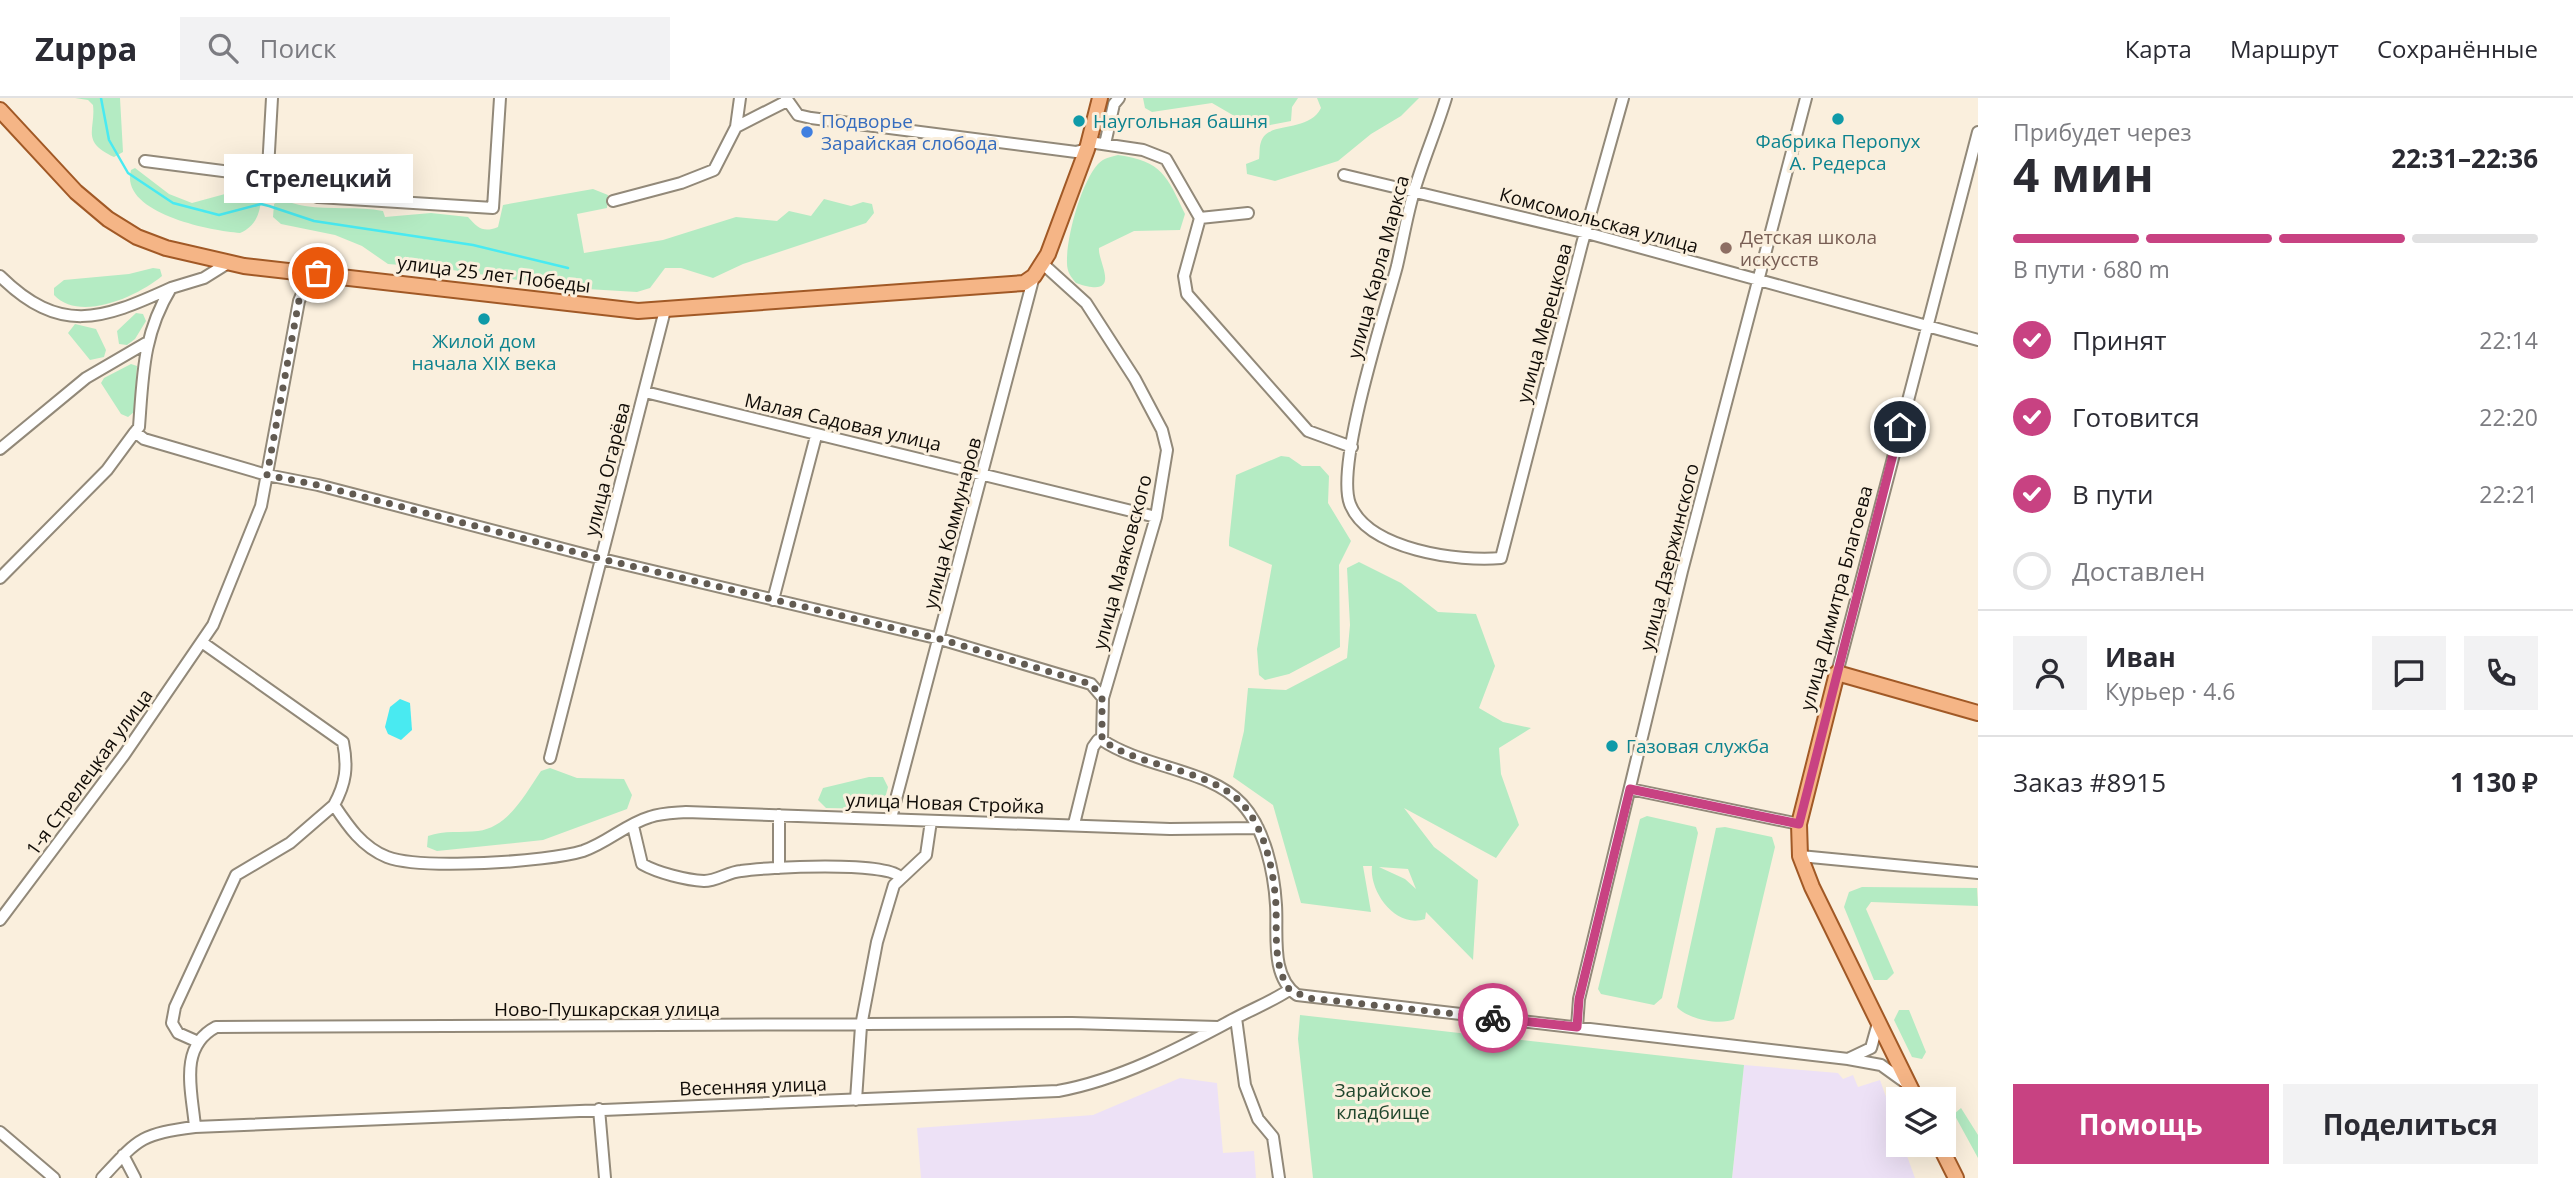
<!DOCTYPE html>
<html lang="ru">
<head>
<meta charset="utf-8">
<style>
	:root { --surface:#fff; --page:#f2f2f3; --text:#2b2b33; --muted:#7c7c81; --line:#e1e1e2; --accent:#c84282 }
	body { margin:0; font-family:"Open Sans",sans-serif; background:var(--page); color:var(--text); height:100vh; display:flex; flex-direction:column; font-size:26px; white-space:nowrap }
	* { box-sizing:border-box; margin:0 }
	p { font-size:23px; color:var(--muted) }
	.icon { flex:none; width:38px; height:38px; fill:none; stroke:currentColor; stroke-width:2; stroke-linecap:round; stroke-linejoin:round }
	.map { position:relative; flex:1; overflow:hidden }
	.side { display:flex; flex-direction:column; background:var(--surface); width:595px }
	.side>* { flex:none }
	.fabs { position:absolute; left:1886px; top:989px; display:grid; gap:14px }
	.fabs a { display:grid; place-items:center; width:70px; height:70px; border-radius:0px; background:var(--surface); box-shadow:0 7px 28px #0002; font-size:35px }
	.pin { position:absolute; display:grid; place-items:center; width:60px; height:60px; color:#fff; margin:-30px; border:4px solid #fff; border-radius:50%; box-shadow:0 2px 7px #0007 }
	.courier { position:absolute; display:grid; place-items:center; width:70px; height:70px; margin:-35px; border:5px solid #c84282; border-radius:50%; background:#fff; color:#222; box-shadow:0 2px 9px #0007 }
	.bubble { position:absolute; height:49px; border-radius:0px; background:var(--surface); box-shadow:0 7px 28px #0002; font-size:23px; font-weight:700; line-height:49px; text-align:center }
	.summary em { font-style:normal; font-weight:700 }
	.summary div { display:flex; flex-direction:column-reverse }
	.summary { display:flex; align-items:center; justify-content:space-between; height:119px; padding:0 35px }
	h1 { font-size:46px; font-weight:700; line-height:52px }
	.bar { display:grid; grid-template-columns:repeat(4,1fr); gap:10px 7px; align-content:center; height:84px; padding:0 35px }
	.bar i { height:9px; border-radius:5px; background:var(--line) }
	.bar .selected { background:var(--accent) }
	.bar p { grid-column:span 4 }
	.line { display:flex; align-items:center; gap:18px; padding:0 35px; border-top:2px solid var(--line) }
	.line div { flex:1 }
	.round { display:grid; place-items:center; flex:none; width:74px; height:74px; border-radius:0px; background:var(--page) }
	ol { padding:0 35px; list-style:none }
	li { display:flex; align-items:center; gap:21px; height:77px }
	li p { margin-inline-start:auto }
	li .icon { padding:7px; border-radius:50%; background:var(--accent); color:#fff; stroke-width:4 }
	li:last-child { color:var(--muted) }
	li i { width:38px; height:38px; border:4px solid var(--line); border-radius:50% }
	.cta { display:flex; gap:14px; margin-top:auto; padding:14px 35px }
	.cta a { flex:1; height:80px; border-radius:0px; background:var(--accent); color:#fff; font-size:28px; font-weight:700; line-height:80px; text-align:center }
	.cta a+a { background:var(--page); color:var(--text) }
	header { display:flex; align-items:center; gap:42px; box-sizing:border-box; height:98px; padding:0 35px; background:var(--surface); border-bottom:2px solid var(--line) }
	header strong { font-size:33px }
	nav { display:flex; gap:38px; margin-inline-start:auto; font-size:24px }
	.search { width:490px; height:63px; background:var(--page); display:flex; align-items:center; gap:18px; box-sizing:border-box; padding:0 24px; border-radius:0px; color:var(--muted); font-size:26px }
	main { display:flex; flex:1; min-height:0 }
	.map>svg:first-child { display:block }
	.industrial { fill:#ede1f6 }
	.green { fill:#b4ebc3; fill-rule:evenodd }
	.water { fill:#49eaf1 }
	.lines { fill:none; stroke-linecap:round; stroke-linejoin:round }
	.stream { stroke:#49eaf1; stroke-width:2.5 }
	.minor-casing { stroke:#928979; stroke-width:14 }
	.major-casing { stroke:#a15926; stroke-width:18 }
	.minor { stroke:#fff; stroke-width:10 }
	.major { stroke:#f5b586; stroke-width:14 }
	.done { stroke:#625b52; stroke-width:7; stroke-dasharray:0 12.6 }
	.route { stroke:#c84282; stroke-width:9 }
	.culture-dot { fill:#0f9aa8; stroke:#faefdd; stroke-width:2.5 }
	.shop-dot { fill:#3f7fe0; stroke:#faefdd; stroke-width:2.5 }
	.education-dot { fill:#8d6e63; stroke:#faefdd; stroke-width:2.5 }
	.labels { text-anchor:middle; stroke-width:6; stroke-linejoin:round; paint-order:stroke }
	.shop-label { font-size:19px; fill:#366cbe; stroke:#faefdd; text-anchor:start }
	.culture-label { font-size:19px; fill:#0d838f; stroke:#faefdd; text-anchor:start }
	.street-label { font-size:19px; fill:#100c07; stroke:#faefdd }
	.education-label { font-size:19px; fill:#785e54; stroke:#faefdd; text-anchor:start }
	.park-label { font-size:19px; fill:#20472d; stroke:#faefdd }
</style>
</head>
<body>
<header>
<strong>Zuppa</strong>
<div class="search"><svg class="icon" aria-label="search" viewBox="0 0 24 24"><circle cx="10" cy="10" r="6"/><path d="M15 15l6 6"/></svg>Поиск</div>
<nav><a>Карта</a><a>Маршрут</a><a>Сохранённые</a></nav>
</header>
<main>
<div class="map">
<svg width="1978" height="1080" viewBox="0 0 1978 1080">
	<rect width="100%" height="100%" fill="#faefdd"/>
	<!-- industrial -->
	<path class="industrial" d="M1744 967 1838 975 1843 981 1853 977 1858 989 1880 982 1899 1036V1046L1903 1047 1915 1080H1732Z
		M1180 980 1217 985 1223 1055 1254 1053 1256 1080H921L917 1030 1093 1017Z"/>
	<!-- green -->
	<path class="green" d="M75 0H120L123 54 114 59C80 43 96 32 93 7L88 2Z
		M1143 0H1298L1292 9 1291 23 1255 30 1212 5 1152 14 1145 10Z
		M1317 0H1419L1401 18 1371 36 1338 63 1275 83 1247 76 1246 66 1259 61C1260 55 1259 49 1261 44 1267 22 1308 36 1321 10Z
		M1118 57C1162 63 1167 78 1185 116L1180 132 1134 133 1099 150C1097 163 1125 202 1076 185 1071 179 1067 174 1067 165 1066 140 1081 85 1098 66 1104 60 1110 59 1118 57Z
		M135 70 169 96 192 105 225 96 258 99 261 103C259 118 255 128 240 135 210 133 119 115 131 72Z
		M593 91 608 97 607 110 577 116 584 155 663 142 736 119 777 123 789 113 811 118 824 101 851 108 863 104 872 106 874 115 866 125 743 166 713 180 681 170H665L650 190 637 194 570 190 439 170 388 166 362 148 335 137 281 126 273 119 274 106C283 100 295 107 305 108 331 112 358 108 383 113L385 119 431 115 468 119C478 130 483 135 498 129L503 107Z
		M153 170 160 171 162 178C138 198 80 225 54 197V190L64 182 129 176Z
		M136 215 143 216 146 223 135 241 127 247 119 246 117 233Z
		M75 226 96 231 106 252 104 259 90 262 68 235Z
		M131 266 137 268 134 314 128 319 121 316 101 285 104 280Z
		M1281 358 1289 359 1302 368H1320L1329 378 1328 405 1351 443 1339 467 1340 549 1289 576 1265 582 1259 577 1257 551 1272 467 1229 448V443L1236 377Z
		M1359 464 1401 485 1438 514 1476 516 1495 568 1479 610 1503 624 1531 630 1499 650 1501 676 1519 727 1496 760 1404 710 1434 749 1478 782 1473 862 1426 814 1425 821C1395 831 1369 793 1372 768H1363L1371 814 1301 805 1273 707 1233 679 1244 633 1248 590 1286 592 1347 560 1350 527 1347 470ZM1379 769 1408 771 1416 791 1405 781Z
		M550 670 577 680 624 681 632 697 627 711 543 742 437 753 427 749 428 738C444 732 462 735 478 733 509 729 525 696 541 673Z
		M869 679H883L888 689 884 704 875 711 826 710 818 702 823 690Z
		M1647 718 1696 729 1698 735 1662 900 1654 907 1601 896 1598 891 1640 721Z
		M1725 729 1772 739 1775 749 1734 921C1721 928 1687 921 1677 909L1716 730Z
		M1862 789 1977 790 1978 808 1871 804 1866 811 1894 875 1887 882H1874L1844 809 1849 794Z
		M1899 912H1909L1926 954 1922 961 1912 959 1894 922Z
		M1300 917 1744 967 1732 1080H1313L1298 941Z
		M1961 1010 1978 1037V1060L1954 1016Z"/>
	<!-- water -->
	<path class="water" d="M400 601 410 605 412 632 401 642 388 636 385 629 390 609Z"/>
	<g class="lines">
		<!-- stream -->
		<path class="stream" d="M101 0 109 42 128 75 173 105 219 117 261 106 269 108 314 123 473 147 568 170"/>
		<defs>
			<path id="minor" d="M272 0 268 71 275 85 318 99 493 110 500 0
				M786 0 798 17 811 20 1076 54 1087 51
				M1446 0C1437 30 1424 60 1415 90 1407 116 1403 142 1397 168 1385 214 1335 367 1350 406 1368 452 1459 464 1501 460L1582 146 1623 0
				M736 29 740 0
				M1089 44 1143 52 1166 61 1200 120
				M1105 46 1114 6 1119 0
				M145 63 254 77 268 67
				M1344 77 1587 135 1978 242
				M613 103 681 85 714 72 736 29 787 3
				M1200 120 1184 178 1187 196 1308 333 1352 349
				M1200 120 1248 115
				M1043 166 1086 205 1135 281 1162 332 1167 352 1156 419 1103 600
				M0 178C60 237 101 222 171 190
				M645 294 1156 419
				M135 334 144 341 267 377 318 387 602 461 940 541 1091 586 1103 600 1102 642C1143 670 1210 671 1242 706 1265 731 1274 774 1276 807 1278 836 1270 878 1297 897L1848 961 1881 967 1906 985
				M0 351 86 280 146 245
				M0 480 107 372 135 334 139 329C143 276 143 236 171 190L204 180 228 165
				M773 502 816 338
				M203 545 343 644C348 669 346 685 334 707
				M1837 575 1978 34
				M550 660 665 212
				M1630 691 1799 726
				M334 707C348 728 362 749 387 759 421 772 547 764 583 753 607 745 626 726 650 719 661 715 674 715 686 714L1170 731 1258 730
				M779 717V770
				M891 720 1034 178
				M1074 726 1093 649 1098 642H1102
				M633 728 642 766C658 775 686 782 704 783 717 783 728 774 741 773 766 769 887 763 900 779
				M1800 758 1978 775
				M0 822 124 657 213 527 261 408 299 203 311 175
				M1236 920 1245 987 1258 1021 1273 1039 1279 1080
				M1577 929 1579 901 1682 473 1806 0
				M196 943 178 935 172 925 175 909 236 777 290 745 334 707
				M1850 960 1871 950 1878 925
				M856 1002 861 928 877 844 894 787 926 757 931 723
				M599 1011 605 1080
				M195 1029C192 993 178 949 216 929L1072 925 1218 929
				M0 1034 54 1080
				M123 1057 135 1080
				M102 1080C139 1040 141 1036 195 1029L1058 993C1119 982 1178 951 1232 922 1252 911 1271 904 1289 892"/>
			<path id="major" d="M0 12 76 94 108 121 137 139 166 150 244 168 638 213 1024 185 1034 178 1048 156 1087 51 1100 0
				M1916 1001 1812 789 1800 758 1799 726 1837 575 1978 615
				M1939 1046 1956 1080"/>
		</defs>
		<!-- minor casing -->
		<use href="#minor" class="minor-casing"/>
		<!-- major casing -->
		<use href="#major" class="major-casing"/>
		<!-- minor -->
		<use href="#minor" class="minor"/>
		<!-- major -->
		<use href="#major" class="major"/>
	</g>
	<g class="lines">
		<!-- done -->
		<path class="done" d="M318 175H311L299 202 267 377 318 387 602 461 940 541 1091 586 1102 600V642C1142 670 1198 669 1235 699 1264 723 1274 772 1276 808 1277 836 1273 867 1289 891L1308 900 1493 920"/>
		<!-- route -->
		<path class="route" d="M1493 920 1577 929 1579 901 1630 691 1799 726 1900 329"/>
	</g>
	<!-- markers -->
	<g class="culture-dot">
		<circle cx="1838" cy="21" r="7"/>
		<circle cx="1079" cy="23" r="7"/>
		<circle cx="484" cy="221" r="7"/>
		<circle cx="1612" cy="648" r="7"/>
	</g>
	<circle class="shop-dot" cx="807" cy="34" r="7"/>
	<circle class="education-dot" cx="1726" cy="150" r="7"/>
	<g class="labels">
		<!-- shop labels -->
		<g class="shop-label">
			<text x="821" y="30">Подворье<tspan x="821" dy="22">Зарайская слобода</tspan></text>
		</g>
		<!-- culture labels -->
		<g class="culture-label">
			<text x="1093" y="30">Наугольная башня</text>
			<text x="1838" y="50" text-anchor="middle">Фабрика Перопух<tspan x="1838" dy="22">А. Редерса</tspan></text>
			<text x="484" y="250" text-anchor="middle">Жилой дом<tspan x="484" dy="22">начала XIX века</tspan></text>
			<text x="1626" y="655">Газовая служба</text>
		</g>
		<!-- street labels -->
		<g class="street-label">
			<text transform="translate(1599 122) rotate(15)" y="7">Комсомольская улица</text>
			<text transform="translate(1378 169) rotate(-75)" y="7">улица Карла Маркса</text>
			<text transform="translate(494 176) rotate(7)" y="7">улица 25 лет Победы</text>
			<text transform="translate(1544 225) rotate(-75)" y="7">улица Мерецкова</text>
			<text transform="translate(843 324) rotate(13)" y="7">Малая Садовая улица</text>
			<text transform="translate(607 371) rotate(-76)" y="7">улица Огарёва</text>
			<text transform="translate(952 425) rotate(-75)" y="7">улица Коммунаров</text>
			<text transform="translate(1669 459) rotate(-76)" y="7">улица Дзержинского</text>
			<text transform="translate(1122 464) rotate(-75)" y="7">улица Маяковского</text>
			<text transform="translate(1836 500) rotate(-75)" y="7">улица Димитра Благоева</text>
			<text transform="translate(89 674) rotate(-54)" y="7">1-я Стрелецкая улица</text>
			<text transform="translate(945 705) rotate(2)" y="7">улица Новая Стройка</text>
			<text x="607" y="918">Ново-Пушкарская улица</text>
			<text transform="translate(753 988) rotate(-2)" y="7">Весенняя улица</text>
		</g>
		<!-- education labels -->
		<g class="education-label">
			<text x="1740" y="146">Детская школа<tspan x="1740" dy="22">искусств</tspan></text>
		</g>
		<!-- park labels -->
		<g class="park-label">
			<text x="1383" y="999">Зарайское<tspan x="1383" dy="22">кладбище</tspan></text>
		</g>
	</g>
</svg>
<div class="fabs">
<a><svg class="icon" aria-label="layers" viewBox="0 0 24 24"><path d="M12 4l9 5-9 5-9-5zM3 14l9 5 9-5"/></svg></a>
</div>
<div class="pin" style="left:318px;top:175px;background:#ea580c"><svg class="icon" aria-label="bag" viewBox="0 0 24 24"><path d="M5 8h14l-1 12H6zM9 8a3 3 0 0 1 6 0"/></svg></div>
<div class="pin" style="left:1900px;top:329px;background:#1f2937"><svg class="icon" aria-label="home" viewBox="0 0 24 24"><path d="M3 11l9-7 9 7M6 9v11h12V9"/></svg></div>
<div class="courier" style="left:1493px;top:920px"><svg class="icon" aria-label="bike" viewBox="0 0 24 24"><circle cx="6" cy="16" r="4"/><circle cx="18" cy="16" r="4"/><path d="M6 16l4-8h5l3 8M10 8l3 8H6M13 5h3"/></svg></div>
<div class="bubble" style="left:224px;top:56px;width:189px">Стрелецкий</div>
</div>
<section class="side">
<div class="summary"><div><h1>4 мин</h1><p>Прибудет через</p></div><em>22:31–22:36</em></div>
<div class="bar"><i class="selected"></i><i class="selected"></i><i class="selected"></i><i></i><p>В пути · 680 m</p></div>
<ol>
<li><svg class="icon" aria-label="check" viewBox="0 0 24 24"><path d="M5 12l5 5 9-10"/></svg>Принят<p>22:14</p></li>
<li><svg class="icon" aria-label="check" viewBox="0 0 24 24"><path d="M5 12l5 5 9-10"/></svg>Готовится<p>22:20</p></li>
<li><svg class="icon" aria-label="check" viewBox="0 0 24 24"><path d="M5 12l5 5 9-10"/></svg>В пути<p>22:21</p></li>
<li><i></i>Доставлен</li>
</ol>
<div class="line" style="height:126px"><a class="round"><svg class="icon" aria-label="person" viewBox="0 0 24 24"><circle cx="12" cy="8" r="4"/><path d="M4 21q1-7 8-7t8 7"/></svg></a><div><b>Иван</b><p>Курьер · 4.6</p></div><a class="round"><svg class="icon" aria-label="chat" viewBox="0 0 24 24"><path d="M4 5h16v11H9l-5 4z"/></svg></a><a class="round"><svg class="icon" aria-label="phone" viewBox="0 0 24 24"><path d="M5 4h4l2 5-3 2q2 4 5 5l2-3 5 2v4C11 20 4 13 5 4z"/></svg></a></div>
<div class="line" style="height:91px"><div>Заказ #8915</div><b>1 130 ₽</b></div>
<div class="cta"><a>Помощь</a><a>Поделиться</a></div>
</section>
</main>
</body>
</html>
